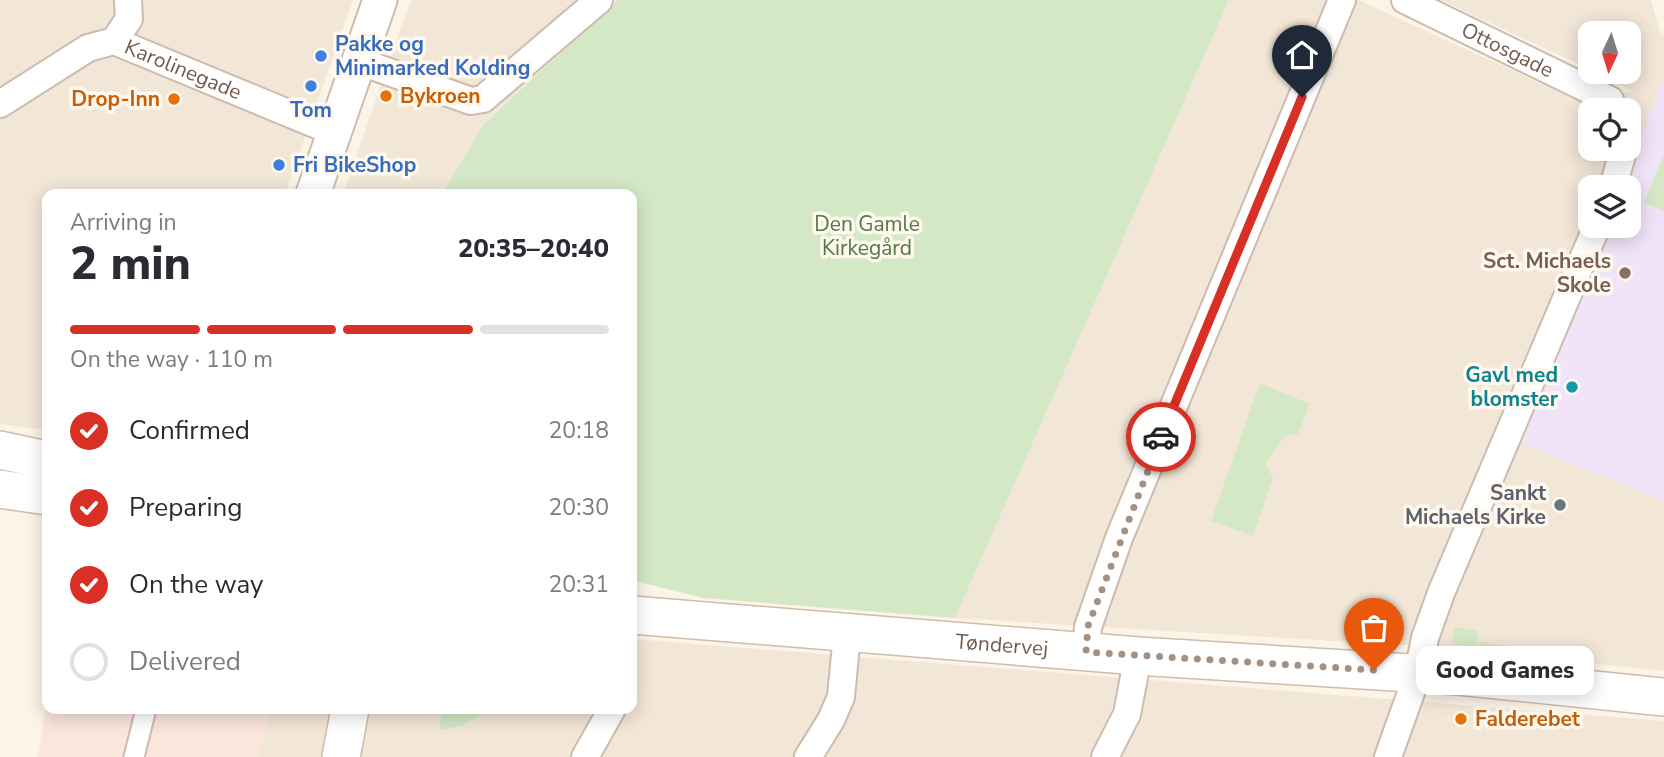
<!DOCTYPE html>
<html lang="en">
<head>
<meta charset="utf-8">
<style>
	:root { --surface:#fff; --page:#f7f7f7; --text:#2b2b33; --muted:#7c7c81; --line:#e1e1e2; --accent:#d93025 }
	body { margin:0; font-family:"Nunito Sans",sans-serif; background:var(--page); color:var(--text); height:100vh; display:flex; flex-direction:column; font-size:26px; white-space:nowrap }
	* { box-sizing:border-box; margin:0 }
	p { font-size:23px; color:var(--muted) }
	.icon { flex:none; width:38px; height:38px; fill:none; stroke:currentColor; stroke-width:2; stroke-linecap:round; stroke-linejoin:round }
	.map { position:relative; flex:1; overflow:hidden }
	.details { position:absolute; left:42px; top:189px; width:595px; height:525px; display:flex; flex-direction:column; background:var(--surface); border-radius:14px; box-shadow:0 4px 18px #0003 }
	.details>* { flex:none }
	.needle { width:46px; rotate:184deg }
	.buttons { position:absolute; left:1578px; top:21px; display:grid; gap:14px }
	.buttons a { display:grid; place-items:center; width:63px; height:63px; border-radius:14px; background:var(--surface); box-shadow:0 4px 18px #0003; font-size:35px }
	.pin { position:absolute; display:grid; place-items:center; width:60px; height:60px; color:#fff; margin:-72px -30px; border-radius:50% 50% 50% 0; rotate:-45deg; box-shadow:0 0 7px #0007 }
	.pin .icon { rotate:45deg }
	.courier { position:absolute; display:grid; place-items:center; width:70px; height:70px; margin:-35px; border:5px solid #d93025; border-radius:50%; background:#fff; color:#222; box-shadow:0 2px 9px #0007 }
	.bubble { position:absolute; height:49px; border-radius:14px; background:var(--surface); box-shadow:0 4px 18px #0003; font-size:23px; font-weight:800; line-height:49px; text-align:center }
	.head em { font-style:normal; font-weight:800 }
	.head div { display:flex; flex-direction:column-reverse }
	.head { display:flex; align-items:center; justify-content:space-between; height:119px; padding:0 28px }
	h1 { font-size:46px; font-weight:800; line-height:52px }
	.bar { display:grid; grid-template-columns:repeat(4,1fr); gap:10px 7px; align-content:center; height:84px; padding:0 28px }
	.bar i { height:9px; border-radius:5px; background:var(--line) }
	.bar .selected { background:var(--accent) }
	.bar p { grid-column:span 4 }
	ol { padding:0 28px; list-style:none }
	li { display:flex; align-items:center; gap:21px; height:77px }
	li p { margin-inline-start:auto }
	li .icon { padding:7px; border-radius:50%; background:var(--accent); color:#fff; stroke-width:4 }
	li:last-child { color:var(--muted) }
	li i { width:38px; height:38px; border:4px solid var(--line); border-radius:50% }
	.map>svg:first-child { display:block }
	.residential { fill:#f2e6d6; fill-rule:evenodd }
	.commercial { fill:#fbe6dc }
	.education { fill:#f1e4f8 }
	.green { fill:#d4e8c6 }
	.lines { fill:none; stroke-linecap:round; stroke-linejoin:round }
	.pedestrian-casing { stroke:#cdbcae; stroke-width:23 }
	.minor-casing { stroke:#cdbcae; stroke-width:30 }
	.tertiary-casing { stroke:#cdbcae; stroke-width:37 }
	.secondary-casing { stroke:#cfbcac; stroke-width:40 }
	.pedestrian { stroke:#fff; stroke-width:19 }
	.minor { stroke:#fff; stroke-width:26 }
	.tertiary { stroke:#fff; stroke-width:33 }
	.secondary { stroke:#fff; stroke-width:37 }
	.done { stroke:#a39183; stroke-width:7; stroke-dasharray:0 12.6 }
	.route { stroke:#d93025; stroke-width:9 }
	.shop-dot { fill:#3f7fe0; stroke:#fef8ee; stroke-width:2.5 }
	.food-dot { fill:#e8710a; stroke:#fef8ee; stroke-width:2.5 }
	.education-dot { fill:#8d6e63; stroke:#fef8ee; stroke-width:2.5 }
	.culture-dot { fill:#0f9aa8; stroke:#fef8ee; stroke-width:2.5 }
	.worship-dot { fill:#6b7280; stroke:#fef8ee; stroke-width:2.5 }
	.labels { text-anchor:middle; stroke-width:7; stroke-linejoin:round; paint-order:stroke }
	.shop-label { font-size:21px; font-weight:bold; fill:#366cbe; stroke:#fef8ee; text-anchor:start }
	.street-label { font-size:21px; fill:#745b4d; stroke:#fef8ee }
	.food-label { font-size:21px; font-weight:bold; fill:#c56008; stroke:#fef8ee; text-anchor:start }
	.park-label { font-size:21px; fill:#547845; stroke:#fef8ee }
	.education-label { font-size:21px; font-weight:bold; fill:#785e54; stroke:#fef8ee; text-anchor:end }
	.culture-label { font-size:21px; font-weight:bold; fill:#0d838f; stroke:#fef8ee; text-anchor:end }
	.worship-label { font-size:21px; font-weight:bold; fill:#5b616d; stroke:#fef8ee; text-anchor:end }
</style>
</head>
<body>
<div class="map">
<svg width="1664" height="757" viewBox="0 0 1664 757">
	<rect width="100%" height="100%" fill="#fbf4e7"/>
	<!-- residential -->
	<path class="residential" d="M0 0H353L285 194H47V430L0 424Z
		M411 0H618L484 124 442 194H343Z
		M1229 0H1358L1581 102 1633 91 1594 72H1629V33H1591V70L1441 0H1651L1660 33 1664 36V671L1451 648 955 618ZM1591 110H1629V149H1591ZM1591 187H1629V226H1591Z
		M632 639 1664 721V757H257L270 709H632Z"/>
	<!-- commercial -->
	<path class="commercial" d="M47 697V709H270L257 757H38Z"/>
	<!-- education -->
	<path class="education" d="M1664 78V501L1518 442 1606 226H1629V187H1621Z"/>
	<!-- green -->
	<path class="green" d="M618 0H1229L955 618 703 598 632 580V194H442L484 124Z
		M1664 154V211L1644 203Z
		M1260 383 1310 404 1298 434 1285 436 1265 464 1273 478 1253 536 1211 521Z
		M1455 627 1477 630V642L1533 649 1531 655 1458 645 1452 640Z
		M442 709H483L482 714 463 725 439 731Z"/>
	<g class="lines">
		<defs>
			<path id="pedestrian" d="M134 757 146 709"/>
			<g id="minor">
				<path id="s1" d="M1405 0 1610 100"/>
				<path d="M114 41 129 19 128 0"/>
				<path d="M358 61 471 101 483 99 599 0"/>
				<path id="s2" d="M0 104 88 48 114 41 334 132"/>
				<path d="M1613 187 1622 155"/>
				<path d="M1086 652 1088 627 1119 538 1342 0"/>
				<path d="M585 757 612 709"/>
				<path d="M808 757 831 720 841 697 847 634"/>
				<path d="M1105 757 1127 714 1138 656"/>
				<path d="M1388 757 1418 673 1425 638 1441 593 1597 226"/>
			</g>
			<path id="tertiary" d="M313 194 380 0"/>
			<g id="secondary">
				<path d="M0 450 47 460"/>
				<path d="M0 489 47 496"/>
				<path id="s3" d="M632 615 1138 656 1458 676 1664 697"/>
				<path d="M341 757 350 709"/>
			</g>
		</defs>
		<!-- pedestrian casing -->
		<use href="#pedestrian" class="pedestrian-casing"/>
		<!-- minor casing -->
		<use href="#minor" class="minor-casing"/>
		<!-- tertiary casing -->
		<use href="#tertiary" class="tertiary-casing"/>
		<!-- secondary casing -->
		<use href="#secondary" class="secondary-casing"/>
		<!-- pedestrian -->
		<use href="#pedestrian" class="pedestrian"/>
		<!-- minor -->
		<use href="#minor" class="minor"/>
		<!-- tertiary -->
		<use href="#tertiary" class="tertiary"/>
		<!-- secondary -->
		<use href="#secondary" class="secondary"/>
	</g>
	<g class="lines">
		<!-- done -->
		<path class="done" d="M1161 437 1088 626 1086 652 1374 670"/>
		<!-- route -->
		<path class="route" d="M1161 437 1302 97"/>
	</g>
	<!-- markers -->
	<g class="shop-dot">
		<circle cx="321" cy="56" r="7"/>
		<circle cx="311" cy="86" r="7"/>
		<circle cx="279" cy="165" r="7"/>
	</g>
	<g class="food-dot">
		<circle cx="386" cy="96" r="7"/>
		<circle cx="174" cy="99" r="7"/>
		<circle cx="1461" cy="719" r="7"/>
	</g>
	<circle class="education-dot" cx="1625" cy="273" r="7"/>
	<circle class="culture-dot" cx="1572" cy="387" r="7"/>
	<circle class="worship-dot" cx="1560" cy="505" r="7"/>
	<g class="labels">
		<!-- shop labels -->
		<g class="shop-label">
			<text x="335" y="51">Pakke og<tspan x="335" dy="24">Minimarked Kolding</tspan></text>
			<text x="311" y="117" text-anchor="middle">Tom</text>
			<text x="293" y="172">Fri BikeShop</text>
		</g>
		<!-- street labels -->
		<g class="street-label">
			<text dy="7" stroke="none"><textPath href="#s1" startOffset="114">Ottosgade</textPath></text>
			<text dy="7" stroke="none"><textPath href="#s2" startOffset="206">Karolinegade</textPath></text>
			<text dy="7" stroke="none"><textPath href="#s3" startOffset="371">Tøndervej</textPath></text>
		</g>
		<!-- food labels -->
		<g class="food-label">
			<text x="400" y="103">Bykroen</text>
			<text x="160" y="106" text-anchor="end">Drop-Inn</text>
			<text x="1475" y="726">Falderebet</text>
		</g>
		<!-- park labels -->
		<g class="park-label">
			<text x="867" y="231">Den Gamle<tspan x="867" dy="24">Kirkegård</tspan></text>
		</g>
		<!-- education labels -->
		<g class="education-label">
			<text x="1611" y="268">Sct. Michaels<tspan x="1611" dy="24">Skole</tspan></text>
		</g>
		<!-- culture labels -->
		<g class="culture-label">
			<text x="1558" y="382">Gavl med<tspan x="1558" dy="24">blomster</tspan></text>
		</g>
		<!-- worship labels -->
		<g class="worship-label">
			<text x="1546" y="500">Sankt<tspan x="1546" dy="24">Michaels Kirke</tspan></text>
		</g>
	</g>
</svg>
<div class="buttons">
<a><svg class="needle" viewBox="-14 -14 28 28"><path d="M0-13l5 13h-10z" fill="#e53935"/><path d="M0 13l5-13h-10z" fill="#7c7c81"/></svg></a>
<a><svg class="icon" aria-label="locate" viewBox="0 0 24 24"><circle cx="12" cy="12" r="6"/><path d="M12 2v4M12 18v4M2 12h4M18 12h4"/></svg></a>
<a><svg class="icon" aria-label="layers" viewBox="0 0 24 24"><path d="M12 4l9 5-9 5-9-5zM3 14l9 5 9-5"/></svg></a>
</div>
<div class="pin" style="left:1374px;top:670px;background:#ea580c"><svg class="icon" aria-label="bag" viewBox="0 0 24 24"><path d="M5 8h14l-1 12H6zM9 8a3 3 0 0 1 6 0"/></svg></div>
<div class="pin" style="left:1302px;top:97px;background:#1f2937"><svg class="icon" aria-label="home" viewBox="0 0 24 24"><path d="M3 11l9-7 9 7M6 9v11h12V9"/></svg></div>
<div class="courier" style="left:1161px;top:437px"><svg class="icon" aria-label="car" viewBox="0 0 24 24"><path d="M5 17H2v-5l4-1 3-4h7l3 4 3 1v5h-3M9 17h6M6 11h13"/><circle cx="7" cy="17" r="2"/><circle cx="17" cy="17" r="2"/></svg></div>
<div class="bubble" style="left:1416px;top:646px;width:178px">Good Games</div>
<section class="details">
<div class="head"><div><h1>2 min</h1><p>Arriving in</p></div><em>20:35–20:40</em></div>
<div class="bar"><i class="selected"></i><i class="selected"></i><i class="selected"></i><i></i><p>On the way · 110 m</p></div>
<ol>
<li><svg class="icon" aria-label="check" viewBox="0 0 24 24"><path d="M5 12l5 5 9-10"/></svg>Confirmed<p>20:18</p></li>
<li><svg class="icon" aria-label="check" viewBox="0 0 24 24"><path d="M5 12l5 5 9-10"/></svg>Preparing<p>20:30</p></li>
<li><svg class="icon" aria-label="check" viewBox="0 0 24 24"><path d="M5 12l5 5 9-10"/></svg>On the way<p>20:31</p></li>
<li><i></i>Delivered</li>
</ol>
</section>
</div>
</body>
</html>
